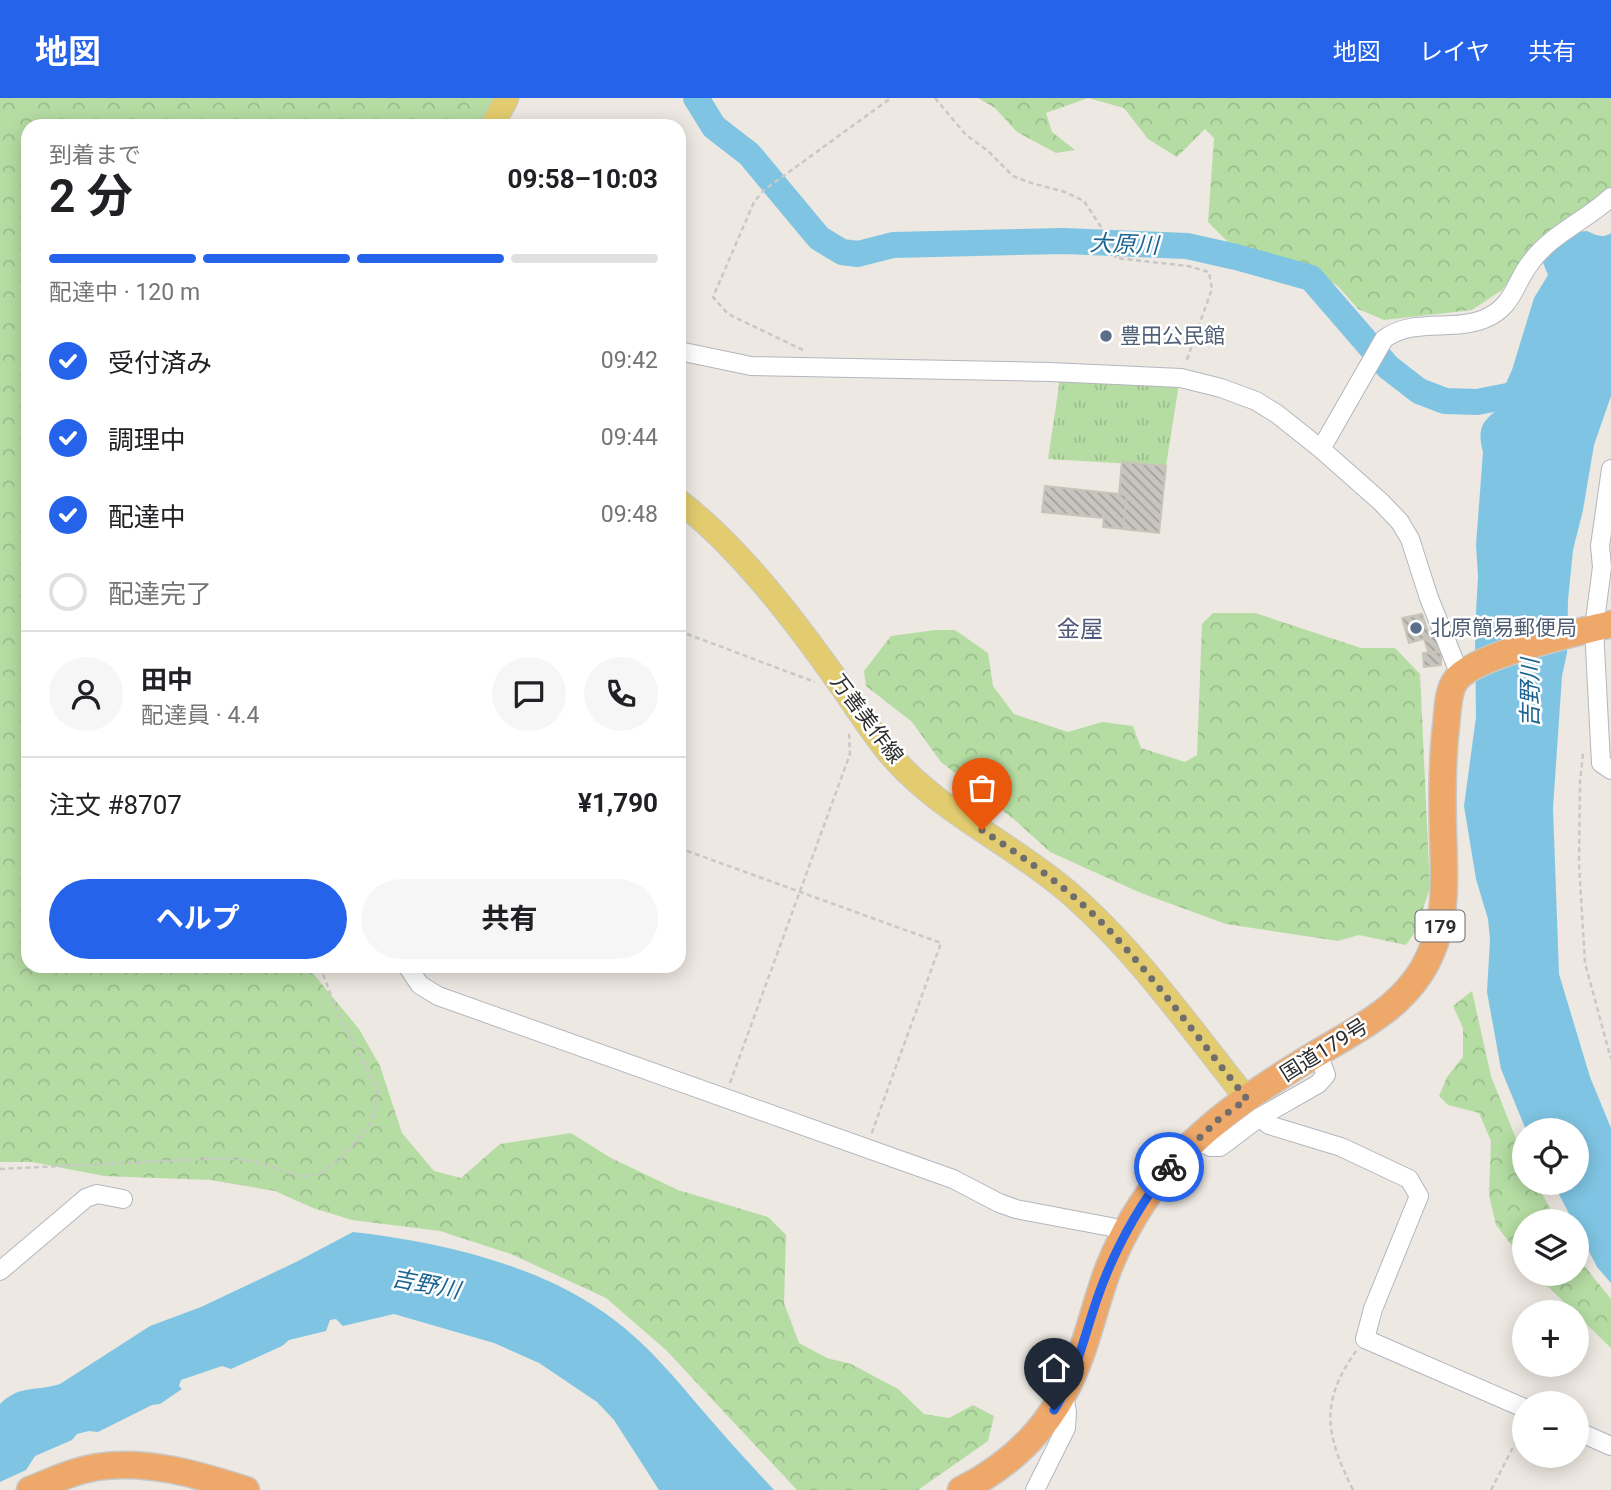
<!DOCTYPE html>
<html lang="ja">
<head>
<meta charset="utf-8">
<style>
	:root { --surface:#fff; --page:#f6f6f6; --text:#202124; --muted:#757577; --line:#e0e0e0; --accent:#2563eb }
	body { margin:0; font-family:Roboto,"Noto Sans JP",sans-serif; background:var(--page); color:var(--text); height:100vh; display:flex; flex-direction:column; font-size:26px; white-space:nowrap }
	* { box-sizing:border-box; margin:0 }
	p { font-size:23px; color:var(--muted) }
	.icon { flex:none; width:38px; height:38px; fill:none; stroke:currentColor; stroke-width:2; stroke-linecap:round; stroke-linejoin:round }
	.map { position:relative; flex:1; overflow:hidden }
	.sheet { position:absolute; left:21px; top:21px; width:665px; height:854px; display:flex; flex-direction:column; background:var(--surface); border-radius:21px; box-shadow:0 4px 18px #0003 }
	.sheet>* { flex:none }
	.fabs { position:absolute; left:1512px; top:1020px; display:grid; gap:14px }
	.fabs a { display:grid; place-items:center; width:77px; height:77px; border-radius:50%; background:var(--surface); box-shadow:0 4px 18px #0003; font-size:35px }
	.pin { position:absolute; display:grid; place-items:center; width:60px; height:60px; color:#fff; margin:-72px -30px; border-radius:50% 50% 50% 0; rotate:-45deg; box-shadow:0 0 7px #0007 }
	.pin .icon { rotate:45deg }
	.courier { position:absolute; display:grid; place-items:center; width:70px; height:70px; margin:-35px; border:5px solid #2563eb; border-radius:50%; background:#fff; color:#222; box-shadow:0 2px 9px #0007 }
	.head em { font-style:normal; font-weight:700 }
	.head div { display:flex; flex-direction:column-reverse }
	.head { display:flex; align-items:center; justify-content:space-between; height:119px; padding:0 28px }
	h1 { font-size:46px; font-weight:700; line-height:52px }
	.bar { display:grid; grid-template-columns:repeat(4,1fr); gap:10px 7px; align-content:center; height:84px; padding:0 28px }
	.bar i { height:9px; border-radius:5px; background:var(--line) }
	.bar .current { background:var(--accent) }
	.bar p { grid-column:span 4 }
	.line { display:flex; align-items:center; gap:18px; padding:0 28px; border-top:2px solid var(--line) }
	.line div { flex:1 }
	.round { display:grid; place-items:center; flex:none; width:74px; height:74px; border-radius:37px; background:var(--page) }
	ol { padding:0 28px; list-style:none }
	li { display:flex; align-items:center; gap:21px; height:77px }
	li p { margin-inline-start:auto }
	li .icon { padding:7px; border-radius:50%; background:var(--accent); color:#fff; stroke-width:4 }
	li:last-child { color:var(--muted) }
	li i { width:38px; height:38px; border:4px solid var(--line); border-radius:50% }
	.action { display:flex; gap:14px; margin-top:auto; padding:14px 28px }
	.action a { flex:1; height:80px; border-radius:42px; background:var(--accent); color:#fff; font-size:28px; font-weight:700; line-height:80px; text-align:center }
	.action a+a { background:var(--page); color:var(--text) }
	header { display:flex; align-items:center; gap:42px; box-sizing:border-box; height:98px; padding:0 35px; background:var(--accent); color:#fff }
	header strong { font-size:33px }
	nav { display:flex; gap:38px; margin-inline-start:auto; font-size:24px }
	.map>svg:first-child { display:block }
	.forest { fill:url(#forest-crowns) }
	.park { fill:url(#park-tufts) }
	.water { fill:#7fc5e3 }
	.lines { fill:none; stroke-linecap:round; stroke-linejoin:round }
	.river { stroke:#7fc5e3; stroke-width:26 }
	.building { fill:url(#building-back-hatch); stroke:#c8c4ba; stroke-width:2 }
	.minor-casing { stroke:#b4b6bf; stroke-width:20 }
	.major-casing { stroke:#c8c8c8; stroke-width:25 }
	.highway-casing { stroke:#c8c8c8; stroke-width:29 }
	.path { stroke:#c8c8c8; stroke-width:2.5; stroke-dasharray:5 3.5; stroke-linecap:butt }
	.minor { stroke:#fff; stroke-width:18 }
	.major { stroke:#e3cc6f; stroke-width:23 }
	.highway { stroke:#eea86a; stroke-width:26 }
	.done { stroke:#706e6c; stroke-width:7; stroke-dasharray:0 12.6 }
	.route { stroke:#2563eb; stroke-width:9 }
	.service-dot { fill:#5c6f8a; stroke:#fff; stroke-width:2.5 }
	.labels { text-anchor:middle; stroke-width:5; stroke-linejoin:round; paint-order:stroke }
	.shield { fill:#fff; stroke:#6c6c6c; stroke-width:2 }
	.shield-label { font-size:19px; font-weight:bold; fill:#2d2d2d }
	.service-label { font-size:21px; fill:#4e5e75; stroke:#fff; text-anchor:start }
	.street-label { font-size:21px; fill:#2d2d2d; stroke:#fff }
	.water-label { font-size:23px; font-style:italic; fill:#1c6592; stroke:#fff }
	.neighbourhood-label { font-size:23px; fill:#515779; stroke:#fff }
</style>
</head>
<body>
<header>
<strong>地図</strong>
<nav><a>地図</a><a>レイヤ</a><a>共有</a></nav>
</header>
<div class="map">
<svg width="1611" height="1392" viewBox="0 0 1611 1392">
	<defs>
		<pattern id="forest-crowns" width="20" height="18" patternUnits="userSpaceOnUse" patternTransform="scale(1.75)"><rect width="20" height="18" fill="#b5dda3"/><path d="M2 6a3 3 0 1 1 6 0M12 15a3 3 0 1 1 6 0" fill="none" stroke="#9cbe8d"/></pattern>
		<pattern id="park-tufts" width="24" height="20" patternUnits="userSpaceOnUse" patternTransform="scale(1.75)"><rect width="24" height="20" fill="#b5dda3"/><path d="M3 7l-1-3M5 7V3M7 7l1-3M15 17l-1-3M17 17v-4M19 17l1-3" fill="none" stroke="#9cbe8d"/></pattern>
		<pattern id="building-back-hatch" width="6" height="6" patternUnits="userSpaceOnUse" patternTransform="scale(1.75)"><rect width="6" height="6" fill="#c8c5c0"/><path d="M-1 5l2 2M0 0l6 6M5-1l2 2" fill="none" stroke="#a3a09c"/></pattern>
	</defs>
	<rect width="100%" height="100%" fill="#ede8e1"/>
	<!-- forest -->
	<path class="forest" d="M0 0H496L481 28H28V868H307L359 931 380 968 402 1035 434 1073 461 1080 500 1046 571 1035 611 1060 678 1092 768 1119 786 1137 784 1205 799 1245 827 1260 851 1266 898 1291 924 1316 949 1320 973 1307 994 1318 988 1343 918 1392H797L666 1252 606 1200 511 1156 440 1133 352 1122 313 1110 275 1093 210 1082 104 1078 32 1064H0Z
		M978 0H1611V108L1528 158 1502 192 1472 212 1384 222 1358 211 1338 188 1300 166 1228 144 1208 124 1214 40 1205 31 1177 59 1148 41 1124 10 1088 0 1046 15 1052 34 1075 52 1056 55 1017 34 995 10Z
		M1213 515H1255L1361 550H1395L1420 576 1430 790 1415 834 1406 847 1359 837 1338 843 1226 826 1141 795 1050 754 1016 723 941 664 912 624 866 588 864 573 891 538 935 532H955L988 555 993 588 1014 616 1068 634 1102 624 1133 628 1141 650 1185 664 1197 657 1202 526Z
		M1472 893 1491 978 1524 1061V1085H1536L1557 1123 1524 1124V1163L1496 1127 1489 1097 1491 1043 1479 1015 1448 1007 1439 998 1447 979 1463 959V930L1453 908Z
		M1577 1159 1611 1201V1250L1535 1176H1577Z"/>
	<!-- park -->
	<path class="park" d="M1060 281 1179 286 1166 368 1048 361Z"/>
	<!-- water -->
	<path class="water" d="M1587 133C1595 137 1603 141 1611 135V298L1594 347 1583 412 1573 452 1568 502 1567 555 1562 578 1553 710 1559 876 1590 979 1611 1030V1185L1597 1169 1577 1130V1124L1573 1123 1553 1085H1577V1032H1526L1501 971 1487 894 1490 841 1488 821 1476 781 1464 708 1476 619 1475 533 1478 478 1476 447 1483 354C1480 343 1478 330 1487 321 1492 315 1495 315 1498 308L1493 306V298L1502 294 1512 272 1534 200 1548 177 1542 162 1576 134Z
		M353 1134C441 1144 542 1167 613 1221 648 1247 675 1280 703 1313 726 1340 750 1366 774 1392H659L614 1322 597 1304 539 1265 494 1245 394 1216 343 1228 336 1221 330 1222 326 1233 289 1242 282 1248 231 1271 222 1268 181 1282 179 1288 182 1291 160 1306 152 1307 98 1334 89 1333 77 1336 72 1342 35 1358 26 1372 0 1384V1306C20 1286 36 1294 60 1286L150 1228 201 1209 296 1164Z"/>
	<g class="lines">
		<!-- river -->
		<path class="river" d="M696 0 714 29 749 56 819 140 842 154 858 156 893 147 1063 143 1187 148 1236 159 1311 180 1388 269 1419 293 1445 303 1477 304 1528 294"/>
	</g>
	<!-- building -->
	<path class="building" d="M1122 364 1166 368 1159 435 1123 431 1127 397 1119 396Z
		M1045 388 1127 397 1123 431 1103 429 1104 420 1042 414Z
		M1422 516 1430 539 1409 545 1402 520Z
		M1437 537 1441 551 1429 556 1424 541Z
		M1441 554V567L1424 569 1423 555Z"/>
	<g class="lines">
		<defs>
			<path id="minor" d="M679 253 751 268 1050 274 1181 280 1221 290 1256 303 1277 316 1321 351 1381 404 1400 424 1410 441 1429 500 1460 577
				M1321 351 1384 241C1414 219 1452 234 1484 221 1514 209 1514 185 1531 164 1551 136 1587 122 1611 99
				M1611 371 1600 448 1602 469 1594 530 1601 665 1611 672
				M407 868 420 887 438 898 953 1081 999 1105 1016 1111 1111 1129 1125 1135
				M1260 1019 1269 1027 1341 1049 1409 1081 1419 1098 1373 1211 1365 1241 1524 1310
				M1198 1042 1210 1049H1220L1260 1019 1318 986 1326 977 1318 955
				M0 1173 86 1100 97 1096 123 1101
				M1577 1333 1611 1348
				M1035 1392 1066 1330 1067 1314 1064 1297"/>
			<path id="major" d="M492 28 507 0
				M679 403C740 450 795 523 839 585 857 610 874 639 895 662 944 716 1012 746 1067 793 1136 852 1190 930 1247 1001"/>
			<path id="highway" d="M30 1392C52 1383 73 1373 97 1369 147 1361 199 1377 246 1392
				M961 1392C1016 1365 1056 1322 1078 1264 1090 1233 1097 1200 1109 1169 1123 1134 1143 1101 1167 1072 1189 1046 1218 1021 1246 1001 1270 984 1296 968 1321 953 1364 928 1409 905 1430 857 1448 818 1444 776 1443 734 1442 698 1442 663 1446 628 1448 613 1447 594 1456 582 1474 557 1579 534 1611 526"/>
		</defs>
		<!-- minor casing -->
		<use href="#minor" class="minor-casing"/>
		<!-- major casing -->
		<use href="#major" class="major-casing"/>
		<!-- highway casing -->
		<use href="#highway" class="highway-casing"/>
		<!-- path -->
		<path class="path" d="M935 0 966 37 988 53 1013 78 1028 84 1065 94 1084 103 1103 132 1116 160 1188 168 1209 174 1212 191 1186 264
			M803 252 728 216 713 199 754 104 764 92 891 0
			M679 533 815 584
			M1583 656 1580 684 1579 766 1585 865 1611 961
			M679 750 941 845 871 1037
			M730 985 850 656 849 635
			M0 1071 227 1060 257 1064 301 1079 321 1075 342 1059 372 1024 378 993 336 911 320 868
			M1353 1392C1326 1337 1319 1305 1356 1253
			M1491 1392 1524 1328"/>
		<!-- minor -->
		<use href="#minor" class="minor"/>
		<!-- major -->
		<use href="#major" class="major"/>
		<!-- highway -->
		<use href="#highway" class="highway"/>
	</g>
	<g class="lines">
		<!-- done -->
		<path class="done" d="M982 732C1026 761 1071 792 1108 831 1158 884 1201 944 1247 1001L1219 1021 1169 1069"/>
		<!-- route -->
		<path class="route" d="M1054 1312C1076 1278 1084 1239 1097 1201 1114 1152 1137 1110 1169 1069"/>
	</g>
	<!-- markers -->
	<g class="service-dot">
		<circle cx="1106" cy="238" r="7"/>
		<circle cx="1416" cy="530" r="7"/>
	</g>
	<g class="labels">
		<!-- shield labels -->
		<rect class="shield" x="1415.5" y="812.5" width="49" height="31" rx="5"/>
		<g class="shield-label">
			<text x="1440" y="835">179</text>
		</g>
		<!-- service labels -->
		<g class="service-label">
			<text x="1120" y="245">豊田公民館</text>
			<text x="1430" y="537">北原簡易郵便局</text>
		</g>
		<!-- street labels -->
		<g class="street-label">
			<text transform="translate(867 621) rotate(53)" y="7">万善美作線</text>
			<text transform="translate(1324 952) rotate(-32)" y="7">国道179号</text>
		</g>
		<!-- water labels -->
		<g class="water-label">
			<text transform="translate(1124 146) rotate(2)" y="8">大原川</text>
			<text transform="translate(1530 595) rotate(-90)" y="8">吉野川</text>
			<text transform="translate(426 1186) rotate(11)" y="8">吉野川</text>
		</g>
		<!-- neighbourhood labels -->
		<g class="neighbourhood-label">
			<text x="1080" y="539">金屋</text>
		</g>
	</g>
</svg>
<div class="fabs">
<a><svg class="icon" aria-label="locate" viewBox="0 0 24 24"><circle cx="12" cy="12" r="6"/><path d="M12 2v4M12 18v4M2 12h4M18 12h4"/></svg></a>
<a><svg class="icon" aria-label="layers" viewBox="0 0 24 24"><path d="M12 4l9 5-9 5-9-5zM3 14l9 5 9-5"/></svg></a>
<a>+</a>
<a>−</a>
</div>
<div class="pin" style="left:982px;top:732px;background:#ea580c"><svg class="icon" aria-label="bag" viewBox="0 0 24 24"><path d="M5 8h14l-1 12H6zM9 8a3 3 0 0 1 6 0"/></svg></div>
<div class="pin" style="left:1054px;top:1312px;background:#1f2937"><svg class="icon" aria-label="home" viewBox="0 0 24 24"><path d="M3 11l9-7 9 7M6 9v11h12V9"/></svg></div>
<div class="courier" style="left:1169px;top:1069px"><svg class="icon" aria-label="bike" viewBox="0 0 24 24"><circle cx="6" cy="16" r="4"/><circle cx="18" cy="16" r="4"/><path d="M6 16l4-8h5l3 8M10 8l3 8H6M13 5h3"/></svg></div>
<section class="sheet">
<div class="head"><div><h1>2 分</h1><p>到着まで</p></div><em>09:58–10:03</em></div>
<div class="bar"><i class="current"></i><i class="current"></i><i class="current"></i><i></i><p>配達中 · 120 m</p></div>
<ol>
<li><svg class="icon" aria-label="check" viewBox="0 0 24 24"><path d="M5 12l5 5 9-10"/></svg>受付済み<p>09:42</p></li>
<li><svg class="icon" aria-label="check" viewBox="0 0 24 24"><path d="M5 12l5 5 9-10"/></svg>調理中<p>09:44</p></li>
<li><svg class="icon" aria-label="check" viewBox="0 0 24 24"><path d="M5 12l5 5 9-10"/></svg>配達中<p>09:48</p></li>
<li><i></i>配達完了</li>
</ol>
<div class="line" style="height:126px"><a class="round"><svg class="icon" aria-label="person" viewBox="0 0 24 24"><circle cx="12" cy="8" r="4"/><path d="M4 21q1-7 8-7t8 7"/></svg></a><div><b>田中</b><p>配達員 · 4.4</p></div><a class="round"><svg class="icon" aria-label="chat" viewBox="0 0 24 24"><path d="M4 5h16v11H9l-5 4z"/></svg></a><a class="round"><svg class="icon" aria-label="phone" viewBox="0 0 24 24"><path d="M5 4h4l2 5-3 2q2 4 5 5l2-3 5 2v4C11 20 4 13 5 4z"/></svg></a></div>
<div class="line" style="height:91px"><div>注文 #8707</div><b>¥1,790</b></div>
<div class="action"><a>ヘルプ</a><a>共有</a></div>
</section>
</div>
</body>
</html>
